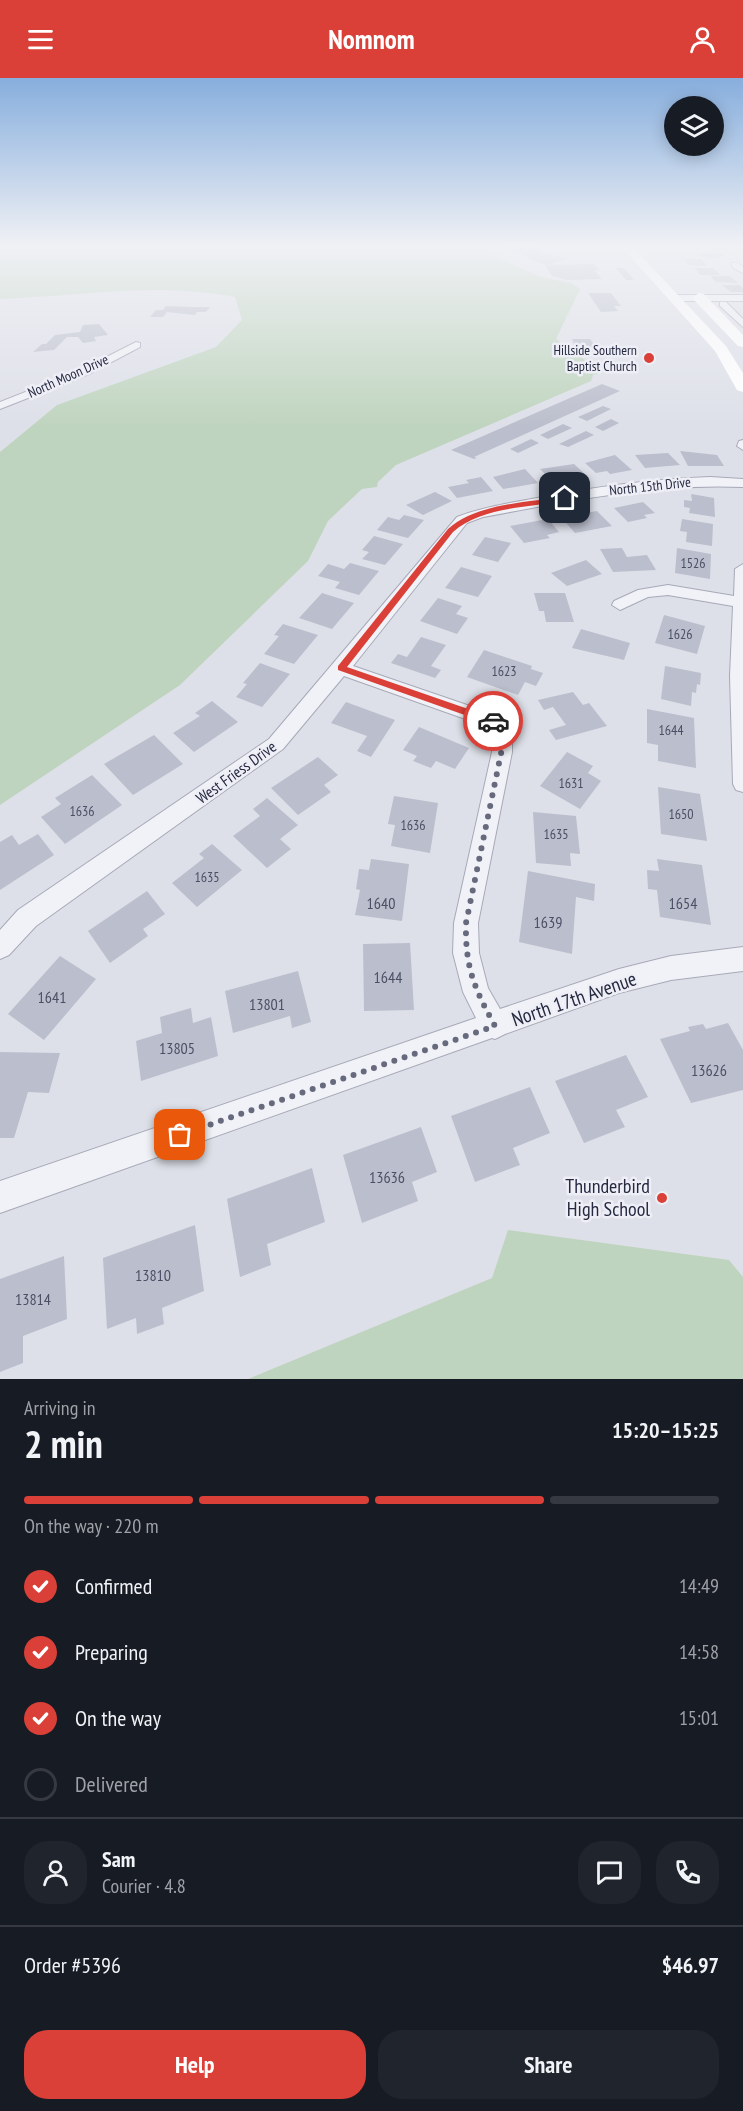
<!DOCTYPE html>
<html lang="en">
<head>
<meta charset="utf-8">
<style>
	:root { --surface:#171b24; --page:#20242c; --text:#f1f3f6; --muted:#9ea1a6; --line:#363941; --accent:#da4037 }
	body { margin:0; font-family:"PT Sans Narrow",sans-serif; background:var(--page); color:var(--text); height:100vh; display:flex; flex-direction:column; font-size:22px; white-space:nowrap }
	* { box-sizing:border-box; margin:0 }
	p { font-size:20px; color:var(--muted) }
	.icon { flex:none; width:33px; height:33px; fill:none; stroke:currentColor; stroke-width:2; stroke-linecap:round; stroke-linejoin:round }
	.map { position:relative; height:1301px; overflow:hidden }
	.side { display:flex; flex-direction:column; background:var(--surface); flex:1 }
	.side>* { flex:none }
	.tools { position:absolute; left:664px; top:18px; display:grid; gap:12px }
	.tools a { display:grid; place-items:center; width:60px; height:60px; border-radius:50%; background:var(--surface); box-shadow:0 3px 15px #0003; font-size:30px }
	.pin { position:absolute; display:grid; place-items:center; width:51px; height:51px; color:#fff; margin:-26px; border-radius:12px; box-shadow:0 3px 9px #0006 }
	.courier { position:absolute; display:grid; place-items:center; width:60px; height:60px; margin:-30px; border:4px solid #da4037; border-radius:50%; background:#fff; color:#222; box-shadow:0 2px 8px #0007 }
	.head em { font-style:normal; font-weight:700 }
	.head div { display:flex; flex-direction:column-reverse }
	.head { display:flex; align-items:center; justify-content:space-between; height:102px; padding:0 24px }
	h1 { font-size:39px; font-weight:700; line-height:45px }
	.bar { display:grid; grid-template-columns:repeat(4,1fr); gap:9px 6px; align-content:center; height:72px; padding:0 24px }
	.bar i { height:8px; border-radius:4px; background:var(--line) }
	.bar .selected { background:var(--accent) }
	.bar p { grid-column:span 4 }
	.line { display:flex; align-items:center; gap:15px; padding:0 24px; border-top:2px solid var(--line) }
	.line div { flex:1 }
	.round { display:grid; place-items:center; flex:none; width:63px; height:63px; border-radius:24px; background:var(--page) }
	ol { padding:0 24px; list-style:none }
	li { display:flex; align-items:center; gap:18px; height:66px }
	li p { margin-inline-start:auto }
	li .icon { padding:6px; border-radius:50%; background:var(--accent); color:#fff; stroke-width:4 }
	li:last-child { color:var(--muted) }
	li i { width:33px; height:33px; border:3px solid var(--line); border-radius:50% }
	.primary-button { display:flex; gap:12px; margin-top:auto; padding:12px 24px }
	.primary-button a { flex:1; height:69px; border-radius:24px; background:var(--accent); color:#fff; font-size:24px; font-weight:700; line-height:69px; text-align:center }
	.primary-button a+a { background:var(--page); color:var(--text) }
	header { display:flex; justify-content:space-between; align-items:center; height:78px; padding:0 24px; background:var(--accent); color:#fff; font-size:27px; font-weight:700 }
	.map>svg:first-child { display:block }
	.green { fill:#bfd4be }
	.building { fill:#bbbecc }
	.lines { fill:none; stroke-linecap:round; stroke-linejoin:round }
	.street-casing { stroke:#a7a9b7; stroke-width:2 }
	.street { fill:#f1f2f7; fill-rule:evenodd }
	.secondary { fill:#fff; fill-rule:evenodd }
	.route { fill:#da4037 }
	.done { stroke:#666a7c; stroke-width:6; stroke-dasharray:0 10.8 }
	.poi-dot { fill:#da4037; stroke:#eeeff6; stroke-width:2 }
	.labels { text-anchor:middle; stroke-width:5; stroke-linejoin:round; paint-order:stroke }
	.far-poi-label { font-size:14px; fill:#262a41; stroke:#eeeff6; text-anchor:end }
	.far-street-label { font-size:14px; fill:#262a41; stroke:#eeeff6 }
	.number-label { font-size:14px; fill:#4b4f64 }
	.street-label { font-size:16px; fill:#262a41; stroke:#eeeff6 }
	.near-number-label { font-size:16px; fill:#4b4f64 }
	.near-street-label { font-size:20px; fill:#262a41; stroke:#eeeff6 }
	.near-poi-label { font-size:20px; fill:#262a41; stroke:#eeeff6; text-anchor:end }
</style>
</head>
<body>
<header><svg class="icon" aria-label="menu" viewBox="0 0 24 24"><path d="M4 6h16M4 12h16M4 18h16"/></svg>Nomnom<svg class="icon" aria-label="person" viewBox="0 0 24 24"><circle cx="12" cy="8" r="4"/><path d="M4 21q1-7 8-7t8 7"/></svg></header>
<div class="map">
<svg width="743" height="1301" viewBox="0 0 743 1301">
	<rect width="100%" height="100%" fill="#dee0e9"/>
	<!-- green -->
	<path class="green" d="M155 167H470L541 199 571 205 580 211 556 261 602 294 593 297 591 303 396 387 378 404 377 409 362 411 328 443 308 483 180 607 0 727V374L57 327 216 269 242 242 235 219C158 204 78 218 0 221V170Z
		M508 1152 729 1182 743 1199V1301H248L492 1200Z"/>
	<!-- building -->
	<path class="building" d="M497 167 532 168 544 171 539 173 567 181 546 187Z
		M713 173 725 178 708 181 697 177Z
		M683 181H702L707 188 689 187Z
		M594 186 599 192H594L602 201 567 202 552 198 545 187Z
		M616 190H624L634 202H626Z
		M694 190H713L720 197H701Z
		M710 198H730L738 205 716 204Z
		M722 207H739L743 210V214H731Z
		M588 215H611L621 228H614L618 233 601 234Z
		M166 228 192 229H210L206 234H197L195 237 167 234 163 239H150L156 232H163Z
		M99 246 108 257 94 259 96 263 83 265 78 259H67L54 272 33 274 42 266H46L55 257 80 254 83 247Z
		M572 261H590L599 274H586L580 266H574Z
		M602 306 620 313 474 379 477 380 474 381 451 372Z
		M603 328 611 331 587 343 578 339Z
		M611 341 619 345 603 353 595 349Z
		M563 346 572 350 548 361 540 357Z
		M586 353 594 357 568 369 559 366Z
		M531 361 539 365 518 375 510 371Z
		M680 373 717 377 724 388H688Z
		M668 375 680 387 645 390 635 377Z
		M615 377 632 392 610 396 607 393 596 395 585 385Z
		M574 386 587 398 553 404 540 391Z
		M525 391 538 405 503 411 493 399Z
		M481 399 493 413 457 420 448 409 469 405 466 402Z
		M435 414 452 423 423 437 406 427Z
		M691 416 714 420 715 439 689 435 690 430 684 429V422L692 423Z
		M643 424 655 435 644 437 647 440 628 444 614 430Z
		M597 433 612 448 575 455 561 439Z
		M404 437 424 442 408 460 377 452 388 439 399 442Z
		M548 441 559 454 547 457 550 460 524 465 510 448Z
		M682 441 713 446 712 468 686 464 687 454 680 453Z
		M374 458 403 466 385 487 362 481 369 474 362 472Z
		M485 459 511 465 498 484 472 477Z
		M622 470 627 479 647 477 656 492 613 494 600 471Z
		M677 470 711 476 710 501 675 495Z
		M586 482 602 496 567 508 551 495Z
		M350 485 379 493 359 517 335 510 340 504 318 498 328 486 344 491Z
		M461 489 492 498 478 519 445 510Z
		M322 515 354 525 332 551 299 540Z
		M534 515H565L574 544H546L544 533H539Z
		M438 520 462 528 456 536 468 540 457 556 420 543Z
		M664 537 705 548 697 576 655 565Z
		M283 546 318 557 294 586 264 576 279 558 274 557Z
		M581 551 630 565 624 582 572 570Z
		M421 559 446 567 431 588 441 592 435 600 391 585 398 576 407 579Z
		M484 572 532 588 531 591 543 595 536 608 525 604 518 617 467 599Z
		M260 585 290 596 262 629 236 619 247 606 243 605Z
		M665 588 701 595 700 607 697 606 696 615 692 614 691 628 661 621Z
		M573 614 583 627 589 625 607 648 556 662 549 652 566 647 553 629 544 632 538 622Z
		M212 623 238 644 194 674 173 655 200 638 195 635Z
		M346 624 395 642 371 679 357 673 367 658 331 645Z
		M647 631 694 640 696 690 658 683V667L647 665Z
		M419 649 469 670 455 691 436 683 431 690 413 683 417 678 403 672Z
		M154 657 183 686 133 717 104 686Z
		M567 674 593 688 588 695 601 703 580 731 540 708Z
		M318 679 338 697 324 707 331 714 298 737 271 710Z
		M92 697 122 727 65 766 41 739 61 726 55 720Z
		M658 709 700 716 707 763 661 756Z
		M394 718 438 725 430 775 391 768 395 747 388 746Z
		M267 720 298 747 280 761 291 771 267 790 233 758 260 738 253 731Z
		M533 734 576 738 580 776 570 775 571 788 536 785Z
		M38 756 54 777 0 812V764L12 757 19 767Z
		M212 766 242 792 197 829 172 805 204 780 199 776Z
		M371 781 409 786 402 843 355 837 360 812 356 811 359 791 369 792Z
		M657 781 702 787 711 847 660 839 657 812 648 811 647 792 659 793Z
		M528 793 595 806 594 823 576 819 572 876 519 864Z
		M147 813 165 836 143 851 148 858 110 885 88 853Z
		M410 865 414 932 364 933 363 866Z
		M60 878 96 901 44 962 8 936Z
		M298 893 311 944 292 950 290 938 233 955 225 913Z
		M191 930 193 945 211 939 218 978 141 1003 136 963 162 955 160 939Z
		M728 945 743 972V1012L691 1025 660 961 690 953 688 949 703 946 706 951Z
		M0 974 60 975 49 1015 28 1014 14 1060H0Z
		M626 977 648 1019 616 1032 625 1049 584 1065 555 1003Z
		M530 1009 550 1055 513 1070 520 1087 475 1104 451 1038Z
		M421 1049 437 1094 412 1104 418 1123 362 1145 343 1077Z
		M312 1090 325 1144 267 1166 271 1187 240 1199 227 1121Z
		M195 1147 204 1213 162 1230 164 1246 137 1256 136 1240 107 1251 103 1180Z
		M64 1178 67 1241 23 1258V1285L0 1294V1201Z"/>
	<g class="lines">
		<defs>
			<path id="street" d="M732 185H738L743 189V195L732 189Z
				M743 217V223H675L671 220 675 217Z
				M720 224H726L743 241V249L720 228Z
				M136 264 140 265V269L89 296 0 331V324L81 292Z
				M743 362V372L737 368 739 363Z
				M710 399 743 401V409C655 405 570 423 483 439L467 445 353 588 502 639 512 654V674L478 845 479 875 488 910 500 931 619 891 671 878 743 869V893L671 902 619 915 505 956 495 961 492 960 0 1135V1103L476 940 463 914 453 875 454 845 492 674V654L488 649 344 598 283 671 36 848 9 877 0 881V852L18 832 269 661 457 439C483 429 510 425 537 420 595 409 651 401 710 399Z
				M743 486V714L736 712 733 706 730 598 733 528 668 517 648 519 620 532 612 527 614 523 638 512 668 507 734 518 735 491Z"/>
		</defs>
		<!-- street casing -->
		<use href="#street" class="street-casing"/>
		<!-- street -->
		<use href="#street" class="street"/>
		<!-- secondary -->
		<path class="secondary" d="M620 167H631L726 268 743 295V314L737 312 715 273Z
			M699 215 704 216 743 257V269L738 268 694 222 693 219Z"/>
	</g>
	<!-- sky -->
	<linearGradient id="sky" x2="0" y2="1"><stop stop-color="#87aedd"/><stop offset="0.48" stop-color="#f0f1f5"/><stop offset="1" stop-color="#f0f1f5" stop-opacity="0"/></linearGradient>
	<rect width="743" height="349" fill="url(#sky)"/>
	<!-- route -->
	<path class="route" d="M565 418 567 422C530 430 482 428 453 454L347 589 497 641V646H490L338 592V588L448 451C477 425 527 425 565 418Z"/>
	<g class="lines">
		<!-- done -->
		<path class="done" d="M180 1057 495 948C474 910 465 889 466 845L504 661 502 650 493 643"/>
	</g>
	<!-- markers -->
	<g class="poi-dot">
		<circle cx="649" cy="280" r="6"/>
		<circle cx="662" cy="1120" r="6"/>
	</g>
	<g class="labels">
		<!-- far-poi labels -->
		<g class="far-poi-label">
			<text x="637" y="277">Hillside Southern<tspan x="637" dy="16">Baptist Church</tspan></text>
		</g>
		<!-- far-street labels -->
		<g class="far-street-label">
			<text transform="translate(68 298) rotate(-24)" y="5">North Moon Drive</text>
			<text transform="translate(650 408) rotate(-6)" y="5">North 15th Drive</text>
		</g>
		<!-- number labels -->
		<g class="number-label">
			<text x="693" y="490">1526</text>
			<text x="680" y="561">1626</text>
			<text x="504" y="598">1623</text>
			<text x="671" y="657">1644</text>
			<text x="571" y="710">1631</text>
			<text x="82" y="738">1636</text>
			<text x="681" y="741">1650</text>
			<text x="413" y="752">1636</text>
			<text x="556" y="761">1635</text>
			<text x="207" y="804">1635</text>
		</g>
		<!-- street labels -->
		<g class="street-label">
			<text transform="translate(236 694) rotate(-36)" y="6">West Friess Drive</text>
		</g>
		<!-- near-number labels -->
		<g class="near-number-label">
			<text x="381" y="831">1640</text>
			<text x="683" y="831">1654</text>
			<text x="548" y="850">1639</text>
			<text x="388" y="905">1644</text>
			<text x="52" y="925">1641</text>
			<text x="267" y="932">13801</text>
			<text x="177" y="976">13805</text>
			<text x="709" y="998">13626</text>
			<text x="387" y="1105">13636</text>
			<text x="153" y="1203">13810</text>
			<text x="33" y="1227">13814</text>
		</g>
		<!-- near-street labels -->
		<g class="near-street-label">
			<text transform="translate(574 921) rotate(-19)" y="7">North 17th Avenue</text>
		</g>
		<!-- near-poi labels -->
		<g class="near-poi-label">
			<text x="650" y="1115">Thunderbird<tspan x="650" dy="23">High School</tspan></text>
		</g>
	</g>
</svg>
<div class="tools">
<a><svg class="icon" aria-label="layers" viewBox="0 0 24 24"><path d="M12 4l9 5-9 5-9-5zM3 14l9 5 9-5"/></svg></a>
</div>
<div class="pin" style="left:180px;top:1057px;background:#ea580c"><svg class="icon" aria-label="bag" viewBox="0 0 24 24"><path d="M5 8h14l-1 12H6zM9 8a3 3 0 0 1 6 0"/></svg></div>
<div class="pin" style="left:565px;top:420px;background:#1f2937"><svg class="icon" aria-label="home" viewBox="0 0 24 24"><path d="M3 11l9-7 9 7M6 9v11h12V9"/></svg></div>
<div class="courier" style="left:493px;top:643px"><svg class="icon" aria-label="car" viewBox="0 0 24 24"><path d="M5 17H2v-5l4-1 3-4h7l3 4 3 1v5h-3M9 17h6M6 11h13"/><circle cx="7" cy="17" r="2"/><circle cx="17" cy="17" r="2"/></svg></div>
</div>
<section class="side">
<div class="head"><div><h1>2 min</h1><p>Arriving in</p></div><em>15:20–15:25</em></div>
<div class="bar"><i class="selected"></i><i class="selected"></i><i class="selected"></i><i></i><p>On the way · 220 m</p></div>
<ol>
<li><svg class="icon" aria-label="check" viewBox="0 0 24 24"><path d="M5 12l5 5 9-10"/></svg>Confirmed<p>14:49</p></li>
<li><svg class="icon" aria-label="check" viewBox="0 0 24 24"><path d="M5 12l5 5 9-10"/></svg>Preparing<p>14:58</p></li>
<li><svg class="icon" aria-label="check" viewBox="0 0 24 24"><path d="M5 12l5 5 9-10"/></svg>On the way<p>15:01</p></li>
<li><i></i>Delivered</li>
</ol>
<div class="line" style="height:108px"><a class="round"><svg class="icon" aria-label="person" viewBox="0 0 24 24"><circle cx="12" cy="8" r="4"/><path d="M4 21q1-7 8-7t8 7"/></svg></a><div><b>Sam</b><p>Courier · 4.8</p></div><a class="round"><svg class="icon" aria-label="chat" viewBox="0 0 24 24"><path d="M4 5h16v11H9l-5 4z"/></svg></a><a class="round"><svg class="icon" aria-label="phone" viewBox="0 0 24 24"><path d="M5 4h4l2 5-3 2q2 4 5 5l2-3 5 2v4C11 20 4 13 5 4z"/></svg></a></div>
<div class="line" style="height:78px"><div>Order #5396</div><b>$46.97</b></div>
<div class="primary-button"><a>Help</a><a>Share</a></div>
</section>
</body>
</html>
